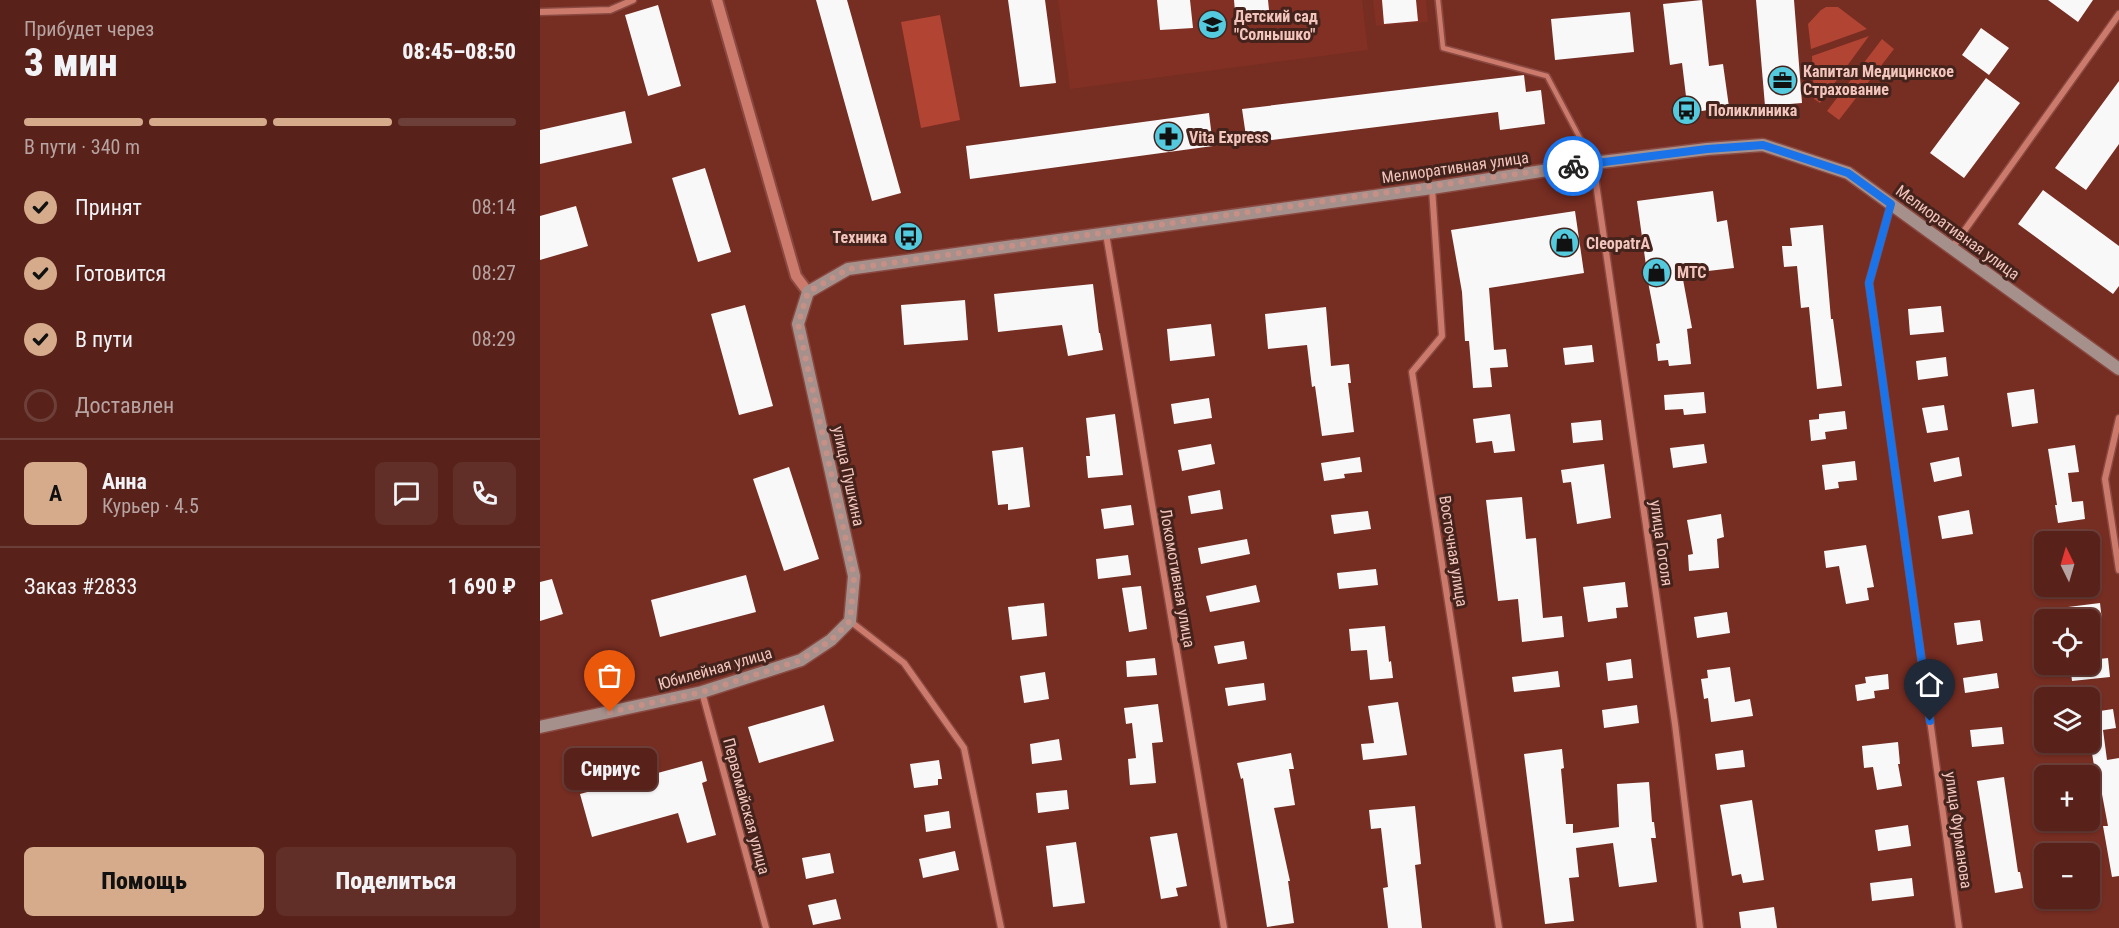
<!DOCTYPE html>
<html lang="ru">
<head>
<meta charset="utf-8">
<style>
	:root { --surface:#58221a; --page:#612f27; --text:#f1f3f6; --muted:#b7a4a2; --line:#6d3f39; --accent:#d6ab8b }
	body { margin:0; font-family:"Roboto Condensed",sans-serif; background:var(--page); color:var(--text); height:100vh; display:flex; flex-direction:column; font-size:22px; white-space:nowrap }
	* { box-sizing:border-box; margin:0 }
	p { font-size:20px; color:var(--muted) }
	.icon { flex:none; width:33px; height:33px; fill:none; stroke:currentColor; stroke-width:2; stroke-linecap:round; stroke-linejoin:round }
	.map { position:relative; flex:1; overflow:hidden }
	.side { display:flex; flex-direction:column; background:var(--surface); width:540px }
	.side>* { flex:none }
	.needle { width:39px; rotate:355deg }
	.controls { position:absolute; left:1494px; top:531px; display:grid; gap:12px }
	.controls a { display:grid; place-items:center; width:66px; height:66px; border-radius:9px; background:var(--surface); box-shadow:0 2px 4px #0004,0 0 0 2px var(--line); font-size:30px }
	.pin { position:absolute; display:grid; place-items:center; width:51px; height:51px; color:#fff; margin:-62px -26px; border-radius:50% 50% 50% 0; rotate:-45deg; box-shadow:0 0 6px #0007 }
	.pin .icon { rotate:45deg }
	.courier { position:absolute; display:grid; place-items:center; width:60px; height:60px; margin:-30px; border:4px solid #1a73e8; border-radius:50%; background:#fff; color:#222; box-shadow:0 2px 8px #0007 }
	.bubble { position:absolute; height:42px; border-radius:9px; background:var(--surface); box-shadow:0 2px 4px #0004,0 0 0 2px var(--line); font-size:20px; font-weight:800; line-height:42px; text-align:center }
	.head em { font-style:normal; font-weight:800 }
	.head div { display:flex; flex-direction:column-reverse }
	.head { display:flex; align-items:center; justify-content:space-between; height:102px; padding:0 24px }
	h1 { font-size:39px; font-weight:800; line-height:45px }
	.bar { display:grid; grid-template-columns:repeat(4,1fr); gap:9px 6px; align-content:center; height:72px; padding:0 24px }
	.bar i { height:8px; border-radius:4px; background:var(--line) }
	.bar .selected { background:var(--accent) }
	.bar p { grid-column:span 4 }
	.line { display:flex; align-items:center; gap:15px; padding:0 24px; border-top:2px solid var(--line) }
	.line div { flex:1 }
	.round { display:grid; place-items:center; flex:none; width:63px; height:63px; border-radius:9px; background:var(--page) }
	ol { padding:0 24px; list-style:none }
	li { display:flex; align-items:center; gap:18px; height:66px }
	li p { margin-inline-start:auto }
	li .icon { padding:6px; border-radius:50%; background:var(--accent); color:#111; stroke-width:4 }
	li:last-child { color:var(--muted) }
	li i { width:33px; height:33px; border:3px solid var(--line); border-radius:50% }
	.primary-button { display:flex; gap:12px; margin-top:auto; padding:12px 24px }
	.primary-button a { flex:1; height:69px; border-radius:9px; background:var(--accent); color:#111; font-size:24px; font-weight:800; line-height:69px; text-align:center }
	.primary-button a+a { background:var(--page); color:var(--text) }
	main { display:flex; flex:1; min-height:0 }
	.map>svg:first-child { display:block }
	.built { fill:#823024 }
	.green { fill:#b14433 }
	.building { fill:#f8f8f8 }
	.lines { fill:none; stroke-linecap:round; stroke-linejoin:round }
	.service-casing { stroke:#894941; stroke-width:8 }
	.minor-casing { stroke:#894941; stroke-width:9 }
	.tertiary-casing { stroke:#894941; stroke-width:14 }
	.secondary-casing { stroke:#894941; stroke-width:15 }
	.service { stroke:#cc7a6b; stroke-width:4.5 }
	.minor { stroke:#cc7a6b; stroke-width:6 }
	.tertiary { stroke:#cc7a6b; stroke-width:10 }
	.secondary { stroke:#a6908b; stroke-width:12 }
	.done { stroke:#c79087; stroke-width:6; stroke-dasharray:0 10.8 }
	.route { stroke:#1a73e8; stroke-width:8 }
	.labels { text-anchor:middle; stroke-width:6; stroke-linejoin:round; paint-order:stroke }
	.poi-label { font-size:16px; font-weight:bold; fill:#f3c6bd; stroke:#45231d; text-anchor:start }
	.street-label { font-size:16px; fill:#f3c6bd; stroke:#45231d }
</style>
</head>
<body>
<main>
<section class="side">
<div class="head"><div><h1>3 мин</h1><p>Прибудет через</p></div><em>08:45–08:50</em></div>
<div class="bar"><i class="selected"></i><i class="selected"></i><i class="selected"></i><i></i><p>В пути · 340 m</p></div>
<ol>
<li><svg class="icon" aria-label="check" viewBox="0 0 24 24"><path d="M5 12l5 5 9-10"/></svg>Принят<p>08:14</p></li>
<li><svg class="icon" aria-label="check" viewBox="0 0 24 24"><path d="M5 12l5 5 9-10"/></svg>Готовится<p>08:27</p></li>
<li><svg class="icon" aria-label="check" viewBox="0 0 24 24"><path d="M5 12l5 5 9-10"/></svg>В пути<p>08:29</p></li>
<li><i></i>Доставлен</li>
</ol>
<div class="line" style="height:108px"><b class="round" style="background:var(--accent);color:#111">А</b><div><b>Анна</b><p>Курьер · 4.5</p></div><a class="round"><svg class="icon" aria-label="chat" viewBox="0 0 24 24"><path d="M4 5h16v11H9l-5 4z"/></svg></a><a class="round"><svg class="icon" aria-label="phone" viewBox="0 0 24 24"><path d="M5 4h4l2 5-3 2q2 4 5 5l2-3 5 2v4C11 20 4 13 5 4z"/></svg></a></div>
<div class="line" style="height:78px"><div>Заказ #2833</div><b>1 690 ₽</b></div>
<div class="primary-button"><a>Помощь</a><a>Поделиться</a></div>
</section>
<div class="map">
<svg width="1579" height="928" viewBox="0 0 1579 928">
	<rect width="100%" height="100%" fill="#762d22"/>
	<!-- built -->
	<path class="built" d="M518 0H822L828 50 530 89Z
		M833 0H886L888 22 836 26Z"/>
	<!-- green -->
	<path class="green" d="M1286 7H1298L1327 29 1271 49 1268 24 1281 10Z
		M400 15 420 120 381 128 361 22Z
		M1329 36 1280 103 1274 99 1272 56Z
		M1342 39 1354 49 1299 120 1287 111Z"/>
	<!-- building -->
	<path class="building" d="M276 0H307L361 193 332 201Z
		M468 0H505L516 83 480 87Z
		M617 0H650L653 28 620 30Z
		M694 0H728L730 20 696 23Z
		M842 0H876L878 21 844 24Z
		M1162 0 1169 66 1183 64 1189 107 1148 113 1142 63 1130 65 1123 4Z
		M1216 0H1254L1262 103 1225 106Z
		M1508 0H1553L1538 22Z
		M118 5 141 86 108 96 85 15Z
		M1090 12 1094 52 1015 60 1011 19Z
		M1441 28 1469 48 1449 75 1422 55Z
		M984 75 986 92 1001 90 1005 124 960 130 958 112 707 143 702 109Z
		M1446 78 1480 103 1424 178 1390 153Z
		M1579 81V144L1546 190 1515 168Z
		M85 111 92 143 0 164V130Z
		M669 113 673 146 430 179 426 146Z
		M165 168 191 252 158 262 132 178Z
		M1503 190 1579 246V286L1573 294 1478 224Z
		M1173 191 1177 222 1187 220 1194 268 1142 274 1152 328 1147 329 1151 364 1129 366 1128 360 1118 361 1116 344 1120 343 1109 287 1097 201Z
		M36 206 48 246 0 260V216Z
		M1035 211 1044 273 949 288 954 350 966 349 968 367 950 368 952 387 933 388 929 341H925L922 292 911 230Z
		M1283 225 1291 319H1293L1302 386 1277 389 1269 307 1261 308 1257 266 1244 267 1242 246H1252L1250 228Z
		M553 284 559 333H560L563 350 528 356 522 325 458 332 454 294Z
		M425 300 428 340 364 345 361 305Z
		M205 305 233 406 199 415 171 314Z
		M1401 306 1404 332 1370 335 1368 309Z
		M786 307 791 366 809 364 811 383H808L814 432 782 436 775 386 772 387 767 345 728 349 725 314Z
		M671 324 675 356 630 361 627 329Z
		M1052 345 1054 362 1025 365 1023 348Z
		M1406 357 1408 376 1378 380 1376 361Z
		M1494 389 1498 423 1472 427 1467 393Z
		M1164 392 1166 413 1144 415 1143 409 1125 410 1124 395Z
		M669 398 672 418 634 424 631 404Z
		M1404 405 1408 430 1387 433 1382 408Z
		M1305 411 1307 429 1285 432 1286 439 1271 441 1269 420 1279 419V414Z
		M575 414 583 475 548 478 546 456H550L546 418Z
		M970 414 975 451 954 453 952 441 936 443 933 419Z
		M1061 420 1063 440 1033 443 1031 423Z
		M671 444 675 464 642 471 638 450Z
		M1164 444 1167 463 1133 468 1130 448Z
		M1535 445 1539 472 1528 473 1532 502 1543 501 1545 519 1518 523 1515 505H1517L1508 449Z
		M483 447 490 507 468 510V504L458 505 452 451Z
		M820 457 822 472 804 474 805 478 784 481 781 463Z
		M1419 457 1422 476 1394 482 1390 463Z
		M1315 461 1317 480 1298 482 1299 488 1285 490 1282 465Z
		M1064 464 1071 518 1037 524 1031 482 1023 483 1021 470Z
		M249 467 279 559 244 571 213 479Z
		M680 490 683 509 651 514 648 496Z
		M982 497 986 539 996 538 1003 618 1022 616 1024 637 982 642 978 599 958 601 946 500Z
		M591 505 594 525 564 529 561 509Z
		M1429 510 1433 534 1402 539 1398 516Z
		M828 511 831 529 794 534 791 515Z
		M1181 514 1184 537 1177 539 1179 568 1149 571 1148 555 1153 554 1147 520Z
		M707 539 710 554 661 564 658 548Z
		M1326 545 1334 587 1327 588 1329 600 1306 604 1299 566 1286 568 1284 551Z
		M588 555 591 575 558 579 556 559Z
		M836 569 838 585 799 589 797 573Z
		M206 575 216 612 120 637 111 600Z
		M12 579 23 614 0 621V582Z
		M1085 582 1088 607 1076 608 1077 618 1048 622 1043 587Z
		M716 585 720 602 670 612 666 596Z
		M601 586 607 629 589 632 582 588Z
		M504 603 507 636 472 640 468 607Z
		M1560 603 1562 620H1530L1528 607Z
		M1187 612 1190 633 1157 638 1154 617Z
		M1440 620 1443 641 1417 645 1414 623Z
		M845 626 849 662 851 661 853 678 830 680 827 650 811 651 809 629Z
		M704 641 707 659 678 664 674 646Z
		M615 658 617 675 587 677 586 661Z
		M1568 658 1570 677 1532 681 1530 664H1550V660Z
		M1091 659 1093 678 1068 681 1066 663Z
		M1190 667 1195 702 1210 699 1213 716 1171 722 1168 698 1164 699 1161 679 1168 678 1167 670Z
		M1018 671 1020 687 974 692 972 677Z
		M505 672 509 699 484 703 480 676Z
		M1457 673 1459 688 1425 693 1423 678Z
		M1348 674 1349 689 1334 691 1335 698 1317 701 1315 685 1326 683 1325 677Z
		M724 683 726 700 688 706 685 688Z
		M1550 694H1558L1560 711 1573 709 1576 728 1563 730 1567 760 1579 758V876L1572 877 1563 826H1568L1561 789 1558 790 1550 741Z
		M858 702 867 755 823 760 821 744 834 743 828 706Z
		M618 704 623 742 612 743 616 783 590 785 588 759 596 758 592 723 586 724 584 708Z
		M284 705 294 741 219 763 208 727Z
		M1097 705 1099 723 1064 728 1062 710Z
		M1462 727 1464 744 1432 747 1430 730Z
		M519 739 522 760 492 764 490 744Z
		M1358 742 1360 764H1358L1362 786 1337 790 1333 767 1324 768 1322 746Z
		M1022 749 1024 768 1021 769 1026 824H1033V833L1079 827 1077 784 1109 782 1112 822H1114L1116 838H1111L1117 882 1079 887 1073 843 1036 848 1039 877 1029 878 1034 921 1005 924 984 754Z
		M1203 750 1205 767 1177 770 1175 754Z
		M751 753 754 769H749L755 805 734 808 750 881H748L754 923 727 927 703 778 701 779 697 763Z
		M399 760 402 779H398V785L374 788 370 764Z
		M162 761 167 781 162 783 176 835 147 843 138 813 52 837 40 794Z
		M1464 777 1478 872H1480L1483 888 1455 893 1437 781Z
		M527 790 529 809 498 813 496 793Z
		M1212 800 1224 880 1203 883 1201 874 1192 876 1180 805Z
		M875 806 881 864 875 865 882 928H848L843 888 848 887 841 828 831 829 829 810Z
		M409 811 411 828 386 832 384 815Z
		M1368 825 1371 846 1338 851 1335 830Z
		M637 833 647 886 636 888 638 896 621 899 610 837Z
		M536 842 545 903 513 907 506 846Z
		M415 851 419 870 383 878 379 859Z
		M290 853 294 873 266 879 262 858Z
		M1372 878 1374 896 1332 901 1330 883Z
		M296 899 301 919 273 925 268 905Z
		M1234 907 1237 928H1201L1199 912Z"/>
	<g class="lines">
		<defs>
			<path id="service" d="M898 0 903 48 1007 76 1052 161"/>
			<path id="minor" d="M0 12 70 10 93 0
				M1053 163 1135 724 1160 928
				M892 188 902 336 872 372 959 928
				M1351 204 1329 283 1419 928
				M566 234 684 928
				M1412 248 1579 14
				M1579 418 1565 479 1579 570
				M310 621 364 663 424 748 461 928
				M162 692 226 928"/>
			<path id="tertiary" d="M177 0 256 276 268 292"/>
			<path id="secondary" d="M0 727 162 692 261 660 291 640 310 621 314 576 258 324 268 292 308 269 892 188 1053 163 1167 149 1223 145 1308 173 1579 369"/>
		</defs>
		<!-- service casing -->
		<use href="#service" class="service-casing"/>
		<!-- minor casing -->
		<use href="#minor" class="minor-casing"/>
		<!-- tertiary casing -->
		<use href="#tertiary" class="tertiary-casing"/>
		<!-- secondary casing -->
		<use href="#secondary" class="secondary-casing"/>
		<!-- service -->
		<use href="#service" class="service"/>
		<!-- minor -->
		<use href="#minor" class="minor"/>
		<!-- tertiary -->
		<use href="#tertiary" class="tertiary"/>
		<!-- secondary -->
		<use href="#secondary" class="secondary"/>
	</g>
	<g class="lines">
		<!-- done -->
		<path class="done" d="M70 712 162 692 261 660 291 640 310 621 314 576 258 324 268 292 308 269 1033 166"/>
		<!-- route -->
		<path class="route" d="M1033 166 1167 149 1223 145 1308 173 1351 204 1329 283 1390 721"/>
	</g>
	<!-- icons -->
	<defs>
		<symbol id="school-disc" viewBox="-11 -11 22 22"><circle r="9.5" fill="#54cade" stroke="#45231d"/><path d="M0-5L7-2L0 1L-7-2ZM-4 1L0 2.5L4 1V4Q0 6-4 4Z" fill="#111"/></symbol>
		<symbol id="office-disc" viewBox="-11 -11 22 22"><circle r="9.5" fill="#54cade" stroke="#45231d"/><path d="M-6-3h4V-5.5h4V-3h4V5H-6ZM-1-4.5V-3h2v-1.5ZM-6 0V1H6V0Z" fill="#111"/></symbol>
		<symbol id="bus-disc" viewBox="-11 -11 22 22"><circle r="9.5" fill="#54cade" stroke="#45231d"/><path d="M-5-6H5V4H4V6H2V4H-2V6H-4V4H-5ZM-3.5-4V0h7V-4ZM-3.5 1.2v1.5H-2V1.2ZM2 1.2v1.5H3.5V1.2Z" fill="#111"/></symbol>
		<symbol id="pharmacy-disc" viewBox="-11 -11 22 22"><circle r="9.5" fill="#54cade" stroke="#45231d"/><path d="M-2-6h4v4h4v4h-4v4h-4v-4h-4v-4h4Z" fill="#111"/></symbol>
		<symbol id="shop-disc" viewBox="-11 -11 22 22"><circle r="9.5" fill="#54cade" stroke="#45231d"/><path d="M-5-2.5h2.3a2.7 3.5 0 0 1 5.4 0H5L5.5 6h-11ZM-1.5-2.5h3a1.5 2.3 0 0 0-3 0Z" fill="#111"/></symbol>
	</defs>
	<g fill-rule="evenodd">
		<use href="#school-disc" x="656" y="8" width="33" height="33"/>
		<use href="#office-disc" x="1226" y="64" width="33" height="33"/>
		<use href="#bus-disc" x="1130" y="94" width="33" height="33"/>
		<use href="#pharmacy-disc" x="612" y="120" width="33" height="33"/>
		<use href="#bus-disc" x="352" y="220" width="33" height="33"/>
		<use href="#shop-disc" x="1008" y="226" width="33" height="33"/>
		<use href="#shop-disc" x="1100" y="256" width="33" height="33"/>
	</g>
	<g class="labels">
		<!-- poi labels -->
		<g class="poi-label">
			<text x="694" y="22">Детский сад<tspan x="694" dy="18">"Солнышко"</tspan></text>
			<text x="1263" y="77">Капитал Медицинское<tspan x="1263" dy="18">Страхование</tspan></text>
			<text x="1168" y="116">Поликлиника</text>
			<text x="649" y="143">Vita Express</text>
			<text x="347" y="243" text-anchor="end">Техника</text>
			<text x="1046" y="249">CleopatrA</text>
			<text x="1137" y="278">МТС</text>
		</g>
		<!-- street labels -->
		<g class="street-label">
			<text transform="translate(915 167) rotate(-8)" y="6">Мелиоративная улица</text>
			<text transform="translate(1418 232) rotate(36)" y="6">Мелиоративная улица</text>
			<text transform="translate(309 476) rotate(78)" y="6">улица Пушкина</text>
			<text transform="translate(1122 543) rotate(82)" y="6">улица Гоголя</text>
			<text transform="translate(914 551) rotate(81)" y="6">Восточная улица</text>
			<text transform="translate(638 578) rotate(80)" y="6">Локомотивная улица</text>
			<text transform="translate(175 668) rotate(-16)" y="6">Юбилейная улица</text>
			<text transform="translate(207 806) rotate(75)" y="6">Первомайская улица</text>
			<text transform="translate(1419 830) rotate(82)" y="6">улица Фурманова</text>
		</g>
	</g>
</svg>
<div class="controls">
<a><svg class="needle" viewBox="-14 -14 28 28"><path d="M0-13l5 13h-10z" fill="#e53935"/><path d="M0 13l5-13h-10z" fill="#b7a4a2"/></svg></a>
<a><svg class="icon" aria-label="locate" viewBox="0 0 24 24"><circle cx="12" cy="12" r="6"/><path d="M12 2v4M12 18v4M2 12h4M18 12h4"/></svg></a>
<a><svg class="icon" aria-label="layers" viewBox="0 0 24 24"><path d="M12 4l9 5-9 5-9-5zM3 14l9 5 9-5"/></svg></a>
<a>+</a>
<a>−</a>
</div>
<div class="pin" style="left:70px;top:712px;background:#ea580c"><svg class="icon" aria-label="bag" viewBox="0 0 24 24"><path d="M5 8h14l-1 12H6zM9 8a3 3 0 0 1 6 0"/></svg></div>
<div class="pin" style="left:1390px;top:721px;background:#1f2937"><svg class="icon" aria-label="home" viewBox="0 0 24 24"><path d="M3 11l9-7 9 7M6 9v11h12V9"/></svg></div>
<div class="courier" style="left:1033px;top:166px"><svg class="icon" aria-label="bike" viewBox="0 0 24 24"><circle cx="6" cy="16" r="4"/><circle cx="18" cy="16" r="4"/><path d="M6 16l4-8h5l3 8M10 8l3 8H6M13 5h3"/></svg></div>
<div class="bubble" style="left:24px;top:748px;width:93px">Сириус</div>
</div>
</main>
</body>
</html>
